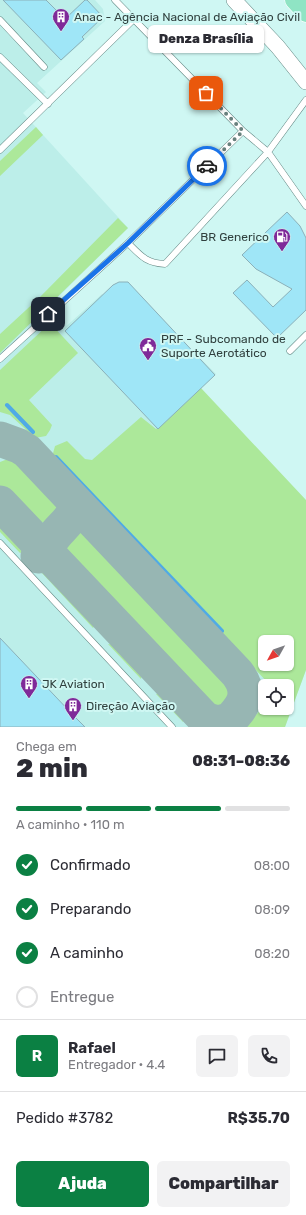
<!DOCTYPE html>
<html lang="pt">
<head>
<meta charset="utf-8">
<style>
	:root { --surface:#fff; --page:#f2f2f3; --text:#2b2b33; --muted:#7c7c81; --line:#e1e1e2; --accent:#0b8043 }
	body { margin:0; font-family:Rubik,sans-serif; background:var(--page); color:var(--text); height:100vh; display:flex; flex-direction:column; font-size:15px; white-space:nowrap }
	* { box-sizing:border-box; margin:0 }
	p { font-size:13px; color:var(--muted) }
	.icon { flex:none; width:22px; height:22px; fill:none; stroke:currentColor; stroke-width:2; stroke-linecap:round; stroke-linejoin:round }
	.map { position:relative; height:727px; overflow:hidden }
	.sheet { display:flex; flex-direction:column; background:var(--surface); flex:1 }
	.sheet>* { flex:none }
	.needle { width:26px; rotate:230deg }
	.tools { position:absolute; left:258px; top:635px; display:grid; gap:8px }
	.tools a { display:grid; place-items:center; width:36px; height:36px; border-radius:6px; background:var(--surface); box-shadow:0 1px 3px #0004; font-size:20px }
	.pin { position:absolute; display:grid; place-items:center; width:34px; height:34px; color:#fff; margin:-17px; border-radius:8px; box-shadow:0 2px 6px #0006 }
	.courier { position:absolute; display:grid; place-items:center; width:40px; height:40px; margin:-20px; border:3px solid #1a73e8; border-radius:50%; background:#fff; color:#222; box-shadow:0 1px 5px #0007 }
	.bubble { position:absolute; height:28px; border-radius:6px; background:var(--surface); box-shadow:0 1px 3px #0004; font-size:13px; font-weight:800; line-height:28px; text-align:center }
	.overview em { font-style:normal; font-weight:800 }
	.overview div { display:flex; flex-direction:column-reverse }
	.overview { display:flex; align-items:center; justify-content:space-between; height:68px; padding:0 16px }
	h1 { font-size:26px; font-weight:800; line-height:30px }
	.bar { display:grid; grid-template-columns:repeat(4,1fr); gap:6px 4px; align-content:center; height:48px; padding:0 16px }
	.bar i { height:5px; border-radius:3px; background:var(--line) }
	.bar .selected { background:var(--accent) }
	.bar p { grid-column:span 4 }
	.line { display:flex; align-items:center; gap:10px; padding:0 16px; border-top:1px solid var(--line) }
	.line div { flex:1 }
	.round { display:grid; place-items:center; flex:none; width:42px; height:42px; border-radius:6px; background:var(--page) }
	ol { padding:0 16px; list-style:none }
	li { display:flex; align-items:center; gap:12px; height:44px }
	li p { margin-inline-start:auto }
	li .icon { padding:4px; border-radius:50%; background:var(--accent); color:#fff; stroke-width:4 }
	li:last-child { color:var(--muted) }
	li i { width:22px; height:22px; border:2px solid var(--line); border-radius:50% }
	.cta { display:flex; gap:8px; margin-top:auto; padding:8px 16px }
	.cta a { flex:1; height:46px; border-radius:6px; background:var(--accent); color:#fff; font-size:16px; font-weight:800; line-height:46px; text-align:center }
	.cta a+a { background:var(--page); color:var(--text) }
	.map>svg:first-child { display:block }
	.built { fill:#bceee9; fill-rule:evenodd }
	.green { fill:#ace89a; fill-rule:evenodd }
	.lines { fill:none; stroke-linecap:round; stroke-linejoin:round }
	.stream { stroke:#4faae6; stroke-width:4 }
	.taxiway { stroke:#97b6b3; stroke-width:35 }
	.building { fill:#9fe6f7; stroke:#8bb0b9 }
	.service-casing { stroke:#638884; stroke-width:7 }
	.tertiary-casing { stroke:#638884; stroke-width:16 }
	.primary-casing { stroke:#fff; stroke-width:19 }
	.service { stroke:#fff; stroke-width:6 }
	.tertiary { stroke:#fff; stroke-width:15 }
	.primary { stroke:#8fe4c4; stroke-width:18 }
	.done { stroke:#68807d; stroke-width:4; stroke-dasharray:0 7.2 }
	.route { stroke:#1a73e8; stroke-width:5 }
	.labels { text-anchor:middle; stroke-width:4; stroke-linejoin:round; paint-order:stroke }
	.poi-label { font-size:12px; fill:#30403e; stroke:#cff7f3; text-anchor:start }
</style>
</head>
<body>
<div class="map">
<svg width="306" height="727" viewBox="0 0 306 727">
	<rect width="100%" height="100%" fill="#cff7f3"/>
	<!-- built -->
	<path class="built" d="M0 0H95L103 9 105 21 37 83 46 92 23 113 128 228 45 310 62 330 102 294 115 308 134 292 216 374 201 388 306 670 285 727H0ZM265 642H287V664H265ZM265 686H287V708H265Z"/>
	<!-- green -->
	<path class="green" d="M36 127 43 135 0 176V161Z
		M118 218 128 228 0 353V334L39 298Z
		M50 323 78 353 29 400 52 425 50 430 46 436 35 438 10 415 0 412V370Z
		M201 388 306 500V670L285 727H243L265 706V708H287V686H271L52 457 55 446 67 441 85 459 92 460 141 417 156 429ZM265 642H287V664H265Z
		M13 457C27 459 53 486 58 500 65 518 44 528 30 520 22 516 7 496 0 489V462Z
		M0 515 24 541 27 545 25 551 20 553 0 532Z
		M81 530 90 531 107 542 231 680C234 695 231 697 219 706L210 705 202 699 78 570C67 557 54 533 81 530Z
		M45 568C48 568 48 567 51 569 60 573 91 607 94 616 96 621 96 624 93 628L41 572Z
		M108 644C128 646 146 656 141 679Z
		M163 692C173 695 187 707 185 718L183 722 156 694Z"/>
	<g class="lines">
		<!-- stream -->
		<path class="stream" d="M7 405 33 432
			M56 457 222 631"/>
		<!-- taxiway -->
		<path class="taxiway" d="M0 439 19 446 27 451 237 673C255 696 240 710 223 727
			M0 503 204 718C214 724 221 723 231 719
			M38 556 44 555 51 556C41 533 80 524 74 501"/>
	</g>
	<!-- building -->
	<path class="building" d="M3 0H46L65 19 85 0H87L103 17 82 37 84 39 61 60Z
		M287 212 300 226 306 238V310L277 338 233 293 247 280 273 307 292 289 256 269 242 255Z
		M119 282H128L215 375 158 429 65 331 113 285Z
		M0 638 73 715 85 727H0Z"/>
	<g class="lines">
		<defs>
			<path id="service" d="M115 0 243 131 268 152 306 206
				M0 20 44 67
				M0 57 48 104
				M0 150 134 19
				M128 243C141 256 146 263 165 264L268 152 306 100
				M290 351 306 335
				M0 359 128 243 243 131
				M0 543 172 727"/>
			<path id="tertiary" d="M234 0 278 47 306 82"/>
			<path id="primary" d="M294 0 306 13"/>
		</defs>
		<!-- service casing -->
		<use href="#service" class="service-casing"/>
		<!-- tertiary casing -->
		<use href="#tertiary" class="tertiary-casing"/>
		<!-- primary casing -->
		<use href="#primary" class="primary-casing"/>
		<!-- service -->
		<use href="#service" class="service"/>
		<!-- tertiary -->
		<use href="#tertiary" class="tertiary"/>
		<!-- primary -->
		<use href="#primary" class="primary"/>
	</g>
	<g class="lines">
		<!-- done -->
		<path class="done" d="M206 93 243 131 207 166"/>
		<!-- route -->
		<path class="route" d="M48 314 128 243 207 166"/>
	</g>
	<!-- icons -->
	<defs>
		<symbol id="building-pin" viewBox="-11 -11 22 30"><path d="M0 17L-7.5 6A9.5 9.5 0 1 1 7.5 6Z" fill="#7f2a99" stroke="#cff7f3"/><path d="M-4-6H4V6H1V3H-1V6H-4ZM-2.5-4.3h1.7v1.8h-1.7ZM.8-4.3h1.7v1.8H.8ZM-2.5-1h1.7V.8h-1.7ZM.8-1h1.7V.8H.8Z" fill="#fff"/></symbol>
		<symbol id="fuel-pin" viewBox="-11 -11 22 30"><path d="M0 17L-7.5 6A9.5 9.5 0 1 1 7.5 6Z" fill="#7f2a99" stroke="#cff7f3"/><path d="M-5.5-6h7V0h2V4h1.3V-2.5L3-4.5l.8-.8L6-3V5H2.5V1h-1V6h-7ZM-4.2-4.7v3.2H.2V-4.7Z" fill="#fff"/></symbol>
		<symbol id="civic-pin" viewBox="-11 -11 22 30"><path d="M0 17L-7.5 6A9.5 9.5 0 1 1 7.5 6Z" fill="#7f2a99" stroke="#cff7f3"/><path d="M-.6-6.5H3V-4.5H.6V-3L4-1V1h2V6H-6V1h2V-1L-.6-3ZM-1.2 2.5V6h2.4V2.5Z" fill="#fff"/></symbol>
	</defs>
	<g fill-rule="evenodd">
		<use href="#building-pin" x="51" y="7" width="20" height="27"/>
		<use href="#fuel-pin" x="272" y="227" width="20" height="27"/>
		<use href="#civic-pin" x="138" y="336" width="20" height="27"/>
		<use href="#building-pin" x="19" y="674" width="20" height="27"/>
		<use href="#building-pin" x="63" y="696" width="20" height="27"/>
	</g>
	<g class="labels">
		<!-- poi labels -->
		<g class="poi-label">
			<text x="74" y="21">Anac - Agência Nacional de Aviação Civil</text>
			<text x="269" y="241" text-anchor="end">BR Generico</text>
			<text x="161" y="343">PRF - Subcomando de<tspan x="161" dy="14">Suporte Aerotático</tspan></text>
			<text x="42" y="688">JK Aviation</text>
			<text x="86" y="710">Direção Aviação</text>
		</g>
	</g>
</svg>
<div class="tools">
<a><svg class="needle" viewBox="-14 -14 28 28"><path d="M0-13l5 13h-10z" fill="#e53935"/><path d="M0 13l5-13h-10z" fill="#7c7c81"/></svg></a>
<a><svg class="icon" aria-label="locate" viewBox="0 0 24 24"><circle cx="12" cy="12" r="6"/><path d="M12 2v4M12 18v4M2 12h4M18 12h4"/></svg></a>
</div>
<div class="pin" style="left:206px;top:93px;background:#ea580c"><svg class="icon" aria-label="bag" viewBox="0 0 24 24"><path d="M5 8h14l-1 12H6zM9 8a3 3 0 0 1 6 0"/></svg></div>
<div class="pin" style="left:48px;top:314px;background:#1f2937"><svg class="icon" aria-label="home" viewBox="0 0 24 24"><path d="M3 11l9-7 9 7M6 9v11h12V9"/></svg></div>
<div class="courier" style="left:207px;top:166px"><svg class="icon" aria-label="car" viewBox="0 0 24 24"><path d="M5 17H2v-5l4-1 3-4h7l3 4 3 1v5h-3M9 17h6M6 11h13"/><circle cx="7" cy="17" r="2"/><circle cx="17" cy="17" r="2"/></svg></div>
<div class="bubble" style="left:148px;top:25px;width:116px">Denza Brasília</div>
</div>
<section class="sheet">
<div class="overview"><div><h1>2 min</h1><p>Chega em</p></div><em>08:31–08:36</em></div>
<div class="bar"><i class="selected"></i><i class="selected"></i><i class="selected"></i><i></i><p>A caminho · 110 m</p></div>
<ol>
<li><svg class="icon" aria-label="check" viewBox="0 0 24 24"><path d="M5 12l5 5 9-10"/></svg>Confirmado<p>08:00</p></li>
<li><svg class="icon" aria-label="check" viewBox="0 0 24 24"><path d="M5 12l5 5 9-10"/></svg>Preparando<p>08:09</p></li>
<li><svg class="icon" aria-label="check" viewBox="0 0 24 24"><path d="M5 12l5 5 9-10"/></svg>A caminho<p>08:20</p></li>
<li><i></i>Entregue</li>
</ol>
<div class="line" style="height:72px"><b class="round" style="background:var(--accent);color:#fff">R</b><div><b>Rafael</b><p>Entregador · 4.4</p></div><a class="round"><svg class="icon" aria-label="chat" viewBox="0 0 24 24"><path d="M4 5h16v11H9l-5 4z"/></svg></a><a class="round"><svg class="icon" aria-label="phone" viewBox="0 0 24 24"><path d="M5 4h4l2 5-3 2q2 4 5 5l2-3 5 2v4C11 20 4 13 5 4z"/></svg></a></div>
<div class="line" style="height:52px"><div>Pedido #3782</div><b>R$35.70</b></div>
<div class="cta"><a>Ajuda</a><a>Compartilhar</a></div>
</section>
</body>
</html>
